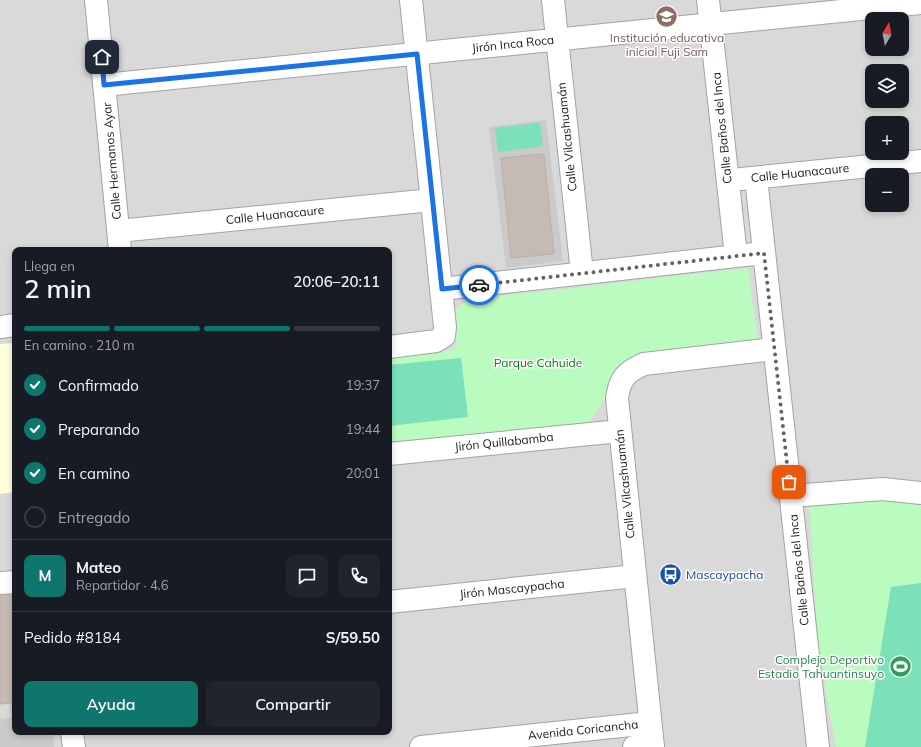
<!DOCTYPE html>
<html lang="es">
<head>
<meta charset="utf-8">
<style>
	:root { --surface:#171b24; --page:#20242c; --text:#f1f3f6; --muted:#9ea1a6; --line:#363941; --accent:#0f766e }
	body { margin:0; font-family:Mulish,sans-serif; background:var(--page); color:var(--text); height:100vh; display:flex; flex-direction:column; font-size:15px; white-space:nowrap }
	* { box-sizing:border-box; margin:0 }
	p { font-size:13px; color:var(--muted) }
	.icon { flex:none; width:22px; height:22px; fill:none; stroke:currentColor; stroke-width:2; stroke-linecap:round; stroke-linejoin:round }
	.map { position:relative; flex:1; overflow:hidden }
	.side { position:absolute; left:12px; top:247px; width:380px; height:488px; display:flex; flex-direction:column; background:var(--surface); border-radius:8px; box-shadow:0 2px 6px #0003 }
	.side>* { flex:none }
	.needle { width:26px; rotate:10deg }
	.tools { position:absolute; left:865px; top:12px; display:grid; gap:8px }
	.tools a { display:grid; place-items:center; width:44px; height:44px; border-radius:8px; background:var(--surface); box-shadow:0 2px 6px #0003; font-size:20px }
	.pin { position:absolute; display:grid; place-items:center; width:34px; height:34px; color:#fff; margin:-17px; border-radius:8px; box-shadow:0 2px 6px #0006 }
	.courier { position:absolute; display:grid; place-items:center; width:40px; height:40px; margin:-20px; border:3px solid #1a73e8; border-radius:50%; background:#fff; color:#222; box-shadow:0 1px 5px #0007 }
	.overview em { font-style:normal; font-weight:600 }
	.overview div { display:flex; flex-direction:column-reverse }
	.overview { display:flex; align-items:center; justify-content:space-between; height:68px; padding:0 12px }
	h1 { font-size:26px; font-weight:600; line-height:30px }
	.bar { display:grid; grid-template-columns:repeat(4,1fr); gap:6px 4px; align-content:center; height:48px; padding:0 12px }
	.bar i { height:5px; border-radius:3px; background:var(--line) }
	.bar .selected { background:var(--accent) }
	.bar p { grid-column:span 4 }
	.line { display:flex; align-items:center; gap:10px; padding:0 12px; border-top:1px solid var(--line) }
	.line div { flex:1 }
	.round { display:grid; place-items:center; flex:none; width:42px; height:42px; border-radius:8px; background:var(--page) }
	ol { padding:0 12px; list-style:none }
	li { display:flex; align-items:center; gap:12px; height:44px }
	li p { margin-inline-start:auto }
	li .icon { padding:4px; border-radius:50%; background:var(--accent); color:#fff; stroke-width:4 }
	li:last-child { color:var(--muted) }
	li i { width:22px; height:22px; border:2px solid var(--line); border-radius:50% }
	.button { display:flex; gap:8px; margin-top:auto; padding:8px 12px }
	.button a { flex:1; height:46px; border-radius:8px; background:var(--accent); color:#fff; font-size:16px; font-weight:600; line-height:46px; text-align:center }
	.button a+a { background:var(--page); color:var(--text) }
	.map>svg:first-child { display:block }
	.residential { fill:#dad9d9; fill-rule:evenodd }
	.education { fill:#ffffd9 }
	.religious { fill:#cacaca }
	.park { fill:#bafbbf }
	.pitch { fill:#7ae1b9 }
	.building { fill:#c6bbb4; stroke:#c0afa3 }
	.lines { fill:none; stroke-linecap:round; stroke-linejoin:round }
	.minor-casing { stroke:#a3a3a3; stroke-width:24 }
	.minor { stroke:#fff; stroke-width:22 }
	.done { stroke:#666461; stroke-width:4; stroke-dasharray:0 7.2 }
	.route { stroke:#1a73e8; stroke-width:5 }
	.labels { text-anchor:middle; stroke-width:3; stroke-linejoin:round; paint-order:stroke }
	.education-label { font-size:12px; fill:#785e54; stroke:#fff }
	.street-label { font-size:12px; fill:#1c1c1c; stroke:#fff }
	.park-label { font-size:12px; fill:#077d10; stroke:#fff }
	.transit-label { font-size:12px; fill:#164399; stroke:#fff; text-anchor:start }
	.leisure-label { font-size:12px; fill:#27864d; stroke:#fff; text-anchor:end }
</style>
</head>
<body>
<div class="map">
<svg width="921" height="747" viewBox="0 0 921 747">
	<rect width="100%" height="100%" fill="#eee9e1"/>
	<!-- residential -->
	<path class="residential" d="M0 0H921V747H0ZM872 19H902V49H872ZM872 71H902V101H872ZM872 123H902V153H872ZM872 175H902V205H872ZM15 250H389V732H15Z"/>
	<!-- education -->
	<path class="education" d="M15 343V492L0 494V344Z"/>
	<!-- religious -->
	<path class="religious" d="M546 120 563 261 506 268 489 127Z
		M15 670V732H53L54 747H0V719L11 718 6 671Z"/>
	<!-- park -->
	<path class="park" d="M748 268 758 341 634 356 607 385V395L585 430 389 448V357L452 350 457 345 454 312 466 300Z
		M881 496 921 502V583L891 587 865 747H836L818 647 809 502Z"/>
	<!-- pitch -->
	<path class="pitch" d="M540 123 543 146 498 152 495 128Z
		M461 358 468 417 389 426V365Z
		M921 583V747H865L891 587Z"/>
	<!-- building -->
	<path class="building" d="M544 154 554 254 511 258 501 158Z
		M0 595H15V703L0 704Z"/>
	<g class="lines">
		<defs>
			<path id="minor" d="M96 0 120 250
				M553 0 582 273
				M708 0 736 256
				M104 85 921 3
				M756 178 818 747
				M741 179 921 161
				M118 231 432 200
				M442 289 764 253
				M0 327 15 325
				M389 347 436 341 444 336 445 327 411 0
				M389 454 620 431
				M791 496 883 489 921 493
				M0 583 15 582
				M389 602 635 576
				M72 732 74 747
				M421 747 650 723
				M634 747 653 745
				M653 747 617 398C620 378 626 372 644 364L774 349"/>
		</defs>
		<!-- minor casing -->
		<use href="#minor" class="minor-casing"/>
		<!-- minor -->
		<use href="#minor" class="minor"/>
	</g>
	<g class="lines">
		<!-- done -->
		<path class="done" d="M479 285 764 253 789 482"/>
		<!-- route -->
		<path class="route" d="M102 57 104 85 417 54 442 289 479 285"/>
	</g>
	<!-- icons -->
	<defs>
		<symbol id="school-disc" viewBox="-11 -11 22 22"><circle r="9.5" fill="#8d6e63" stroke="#fff"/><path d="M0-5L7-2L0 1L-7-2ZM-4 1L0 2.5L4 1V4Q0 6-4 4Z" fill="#fff"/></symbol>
		<symbol id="bus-disc" viewBox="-11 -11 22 22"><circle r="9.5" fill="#1a4fb4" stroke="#fff"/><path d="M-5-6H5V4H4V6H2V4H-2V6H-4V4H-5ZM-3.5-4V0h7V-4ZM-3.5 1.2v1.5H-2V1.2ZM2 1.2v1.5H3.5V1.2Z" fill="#fff"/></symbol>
		<symbol id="stadium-disc" viewBox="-11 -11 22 22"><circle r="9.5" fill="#2e9e5b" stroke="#fff"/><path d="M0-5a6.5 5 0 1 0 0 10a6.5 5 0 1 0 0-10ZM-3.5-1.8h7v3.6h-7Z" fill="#fff"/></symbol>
	</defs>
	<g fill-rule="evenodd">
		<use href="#school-disc" x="654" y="4" width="25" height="25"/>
		<use href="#bus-disc" x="658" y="562" width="25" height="25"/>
		<use href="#stadium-disc" x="888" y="654" width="25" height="25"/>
	</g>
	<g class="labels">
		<!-- education labels -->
		<g class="education-label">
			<text x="667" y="42">Institución educativa<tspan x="667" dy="14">inicial Fuji Sam</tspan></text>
		</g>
		<!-- street labels -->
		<g class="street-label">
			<text transform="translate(513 44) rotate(-6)" y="4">Jirón Inca Roca</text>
			<text transform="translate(722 128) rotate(-96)" y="4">Calle Baños del Inca</text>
			<text transform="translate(567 137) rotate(-96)" y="4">Calle Vilcashuamán</text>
			<text transform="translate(112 161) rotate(-95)" y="4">Calle Hermanos Ayar</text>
			<text transform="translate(800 173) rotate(-6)" y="4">Calle Huanacaure</text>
			<text transform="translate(275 215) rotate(-6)" y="4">Calle Huanacaure</text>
			<text transform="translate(504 442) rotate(-6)" y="4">Jirón Quillabamba</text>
			<text transform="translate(625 484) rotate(-96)" y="4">Calle Vilcashuamán</text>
			<text transform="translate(799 570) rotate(-96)" y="4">Calle Baños del Inca</text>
			<text transform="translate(512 589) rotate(-6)" y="4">Jirón Mascaypacha</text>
			<text transform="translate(583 730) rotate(-6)" y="4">Avenida Coricancha</text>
		</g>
		<!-- park labels -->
		<g class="park-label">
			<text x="538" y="367">Parque Cahuide</text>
		</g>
		<!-- transit labels -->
		<g class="transit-label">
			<text x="686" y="579">Mascaypacha</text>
		</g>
		<!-- leisure labels -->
		<g class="leisure-label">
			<text x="884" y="664">Complejo Deportivo<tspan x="884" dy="14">Estadio Tahuantinsuyo</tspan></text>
		</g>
	</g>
</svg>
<div class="tools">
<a><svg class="needle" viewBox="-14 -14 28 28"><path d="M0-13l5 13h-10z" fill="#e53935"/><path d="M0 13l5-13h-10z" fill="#9ea1a6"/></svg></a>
<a><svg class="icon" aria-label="layers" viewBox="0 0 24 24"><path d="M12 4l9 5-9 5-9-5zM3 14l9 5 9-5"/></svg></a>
<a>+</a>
<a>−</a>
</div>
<div class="pin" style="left:789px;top:482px;background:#ea580c"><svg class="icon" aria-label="bag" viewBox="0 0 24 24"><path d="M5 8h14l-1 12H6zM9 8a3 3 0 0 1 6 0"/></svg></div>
<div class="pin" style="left:102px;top:57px;background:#1f2937"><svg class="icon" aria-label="home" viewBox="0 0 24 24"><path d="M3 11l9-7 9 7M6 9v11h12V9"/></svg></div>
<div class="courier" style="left:479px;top:285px"><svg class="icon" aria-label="car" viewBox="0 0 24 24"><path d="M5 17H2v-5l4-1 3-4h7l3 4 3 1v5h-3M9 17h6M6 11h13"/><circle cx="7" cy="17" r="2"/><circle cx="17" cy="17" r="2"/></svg></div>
<section class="side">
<div class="overview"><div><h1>2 min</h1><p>Llega en</p></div><em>20:06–20:11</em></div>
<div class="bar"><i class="selected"></i><i class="selected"></i><i class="selected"></i><i></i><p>En camino · 210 m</p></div>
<ol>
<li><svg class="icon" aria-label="check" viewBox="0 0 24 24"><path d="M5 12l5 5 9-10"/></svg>Confirmado<p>19:37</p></li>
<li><svg class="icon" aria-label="check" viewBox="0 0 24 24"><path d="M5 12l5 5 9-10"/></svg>Preparando<p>19:44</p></li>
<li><svg class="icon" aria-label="check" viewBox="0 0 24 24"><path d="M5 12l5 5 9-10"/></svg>En camino<p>20:01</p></li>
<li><i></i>Entregado</li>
</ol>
<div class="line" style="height:72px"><b class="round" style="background:var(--accent);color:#fff">M</b><div><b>Mateo</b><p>Repartidor · 4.6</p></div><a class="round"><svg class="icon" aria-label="chat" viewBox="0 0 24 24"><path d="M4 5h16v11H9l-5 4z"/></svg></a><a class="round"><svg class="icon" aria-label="phone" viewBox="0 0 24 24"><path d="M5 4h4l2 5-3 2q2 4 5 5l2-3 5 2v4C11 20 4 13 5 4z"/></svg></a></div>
<div class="line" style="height:52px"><div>Pedido #8184</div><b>S/59.50</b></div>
<div class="button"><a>Ayuda</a><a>Compartir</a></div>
</section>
</div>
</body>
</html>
